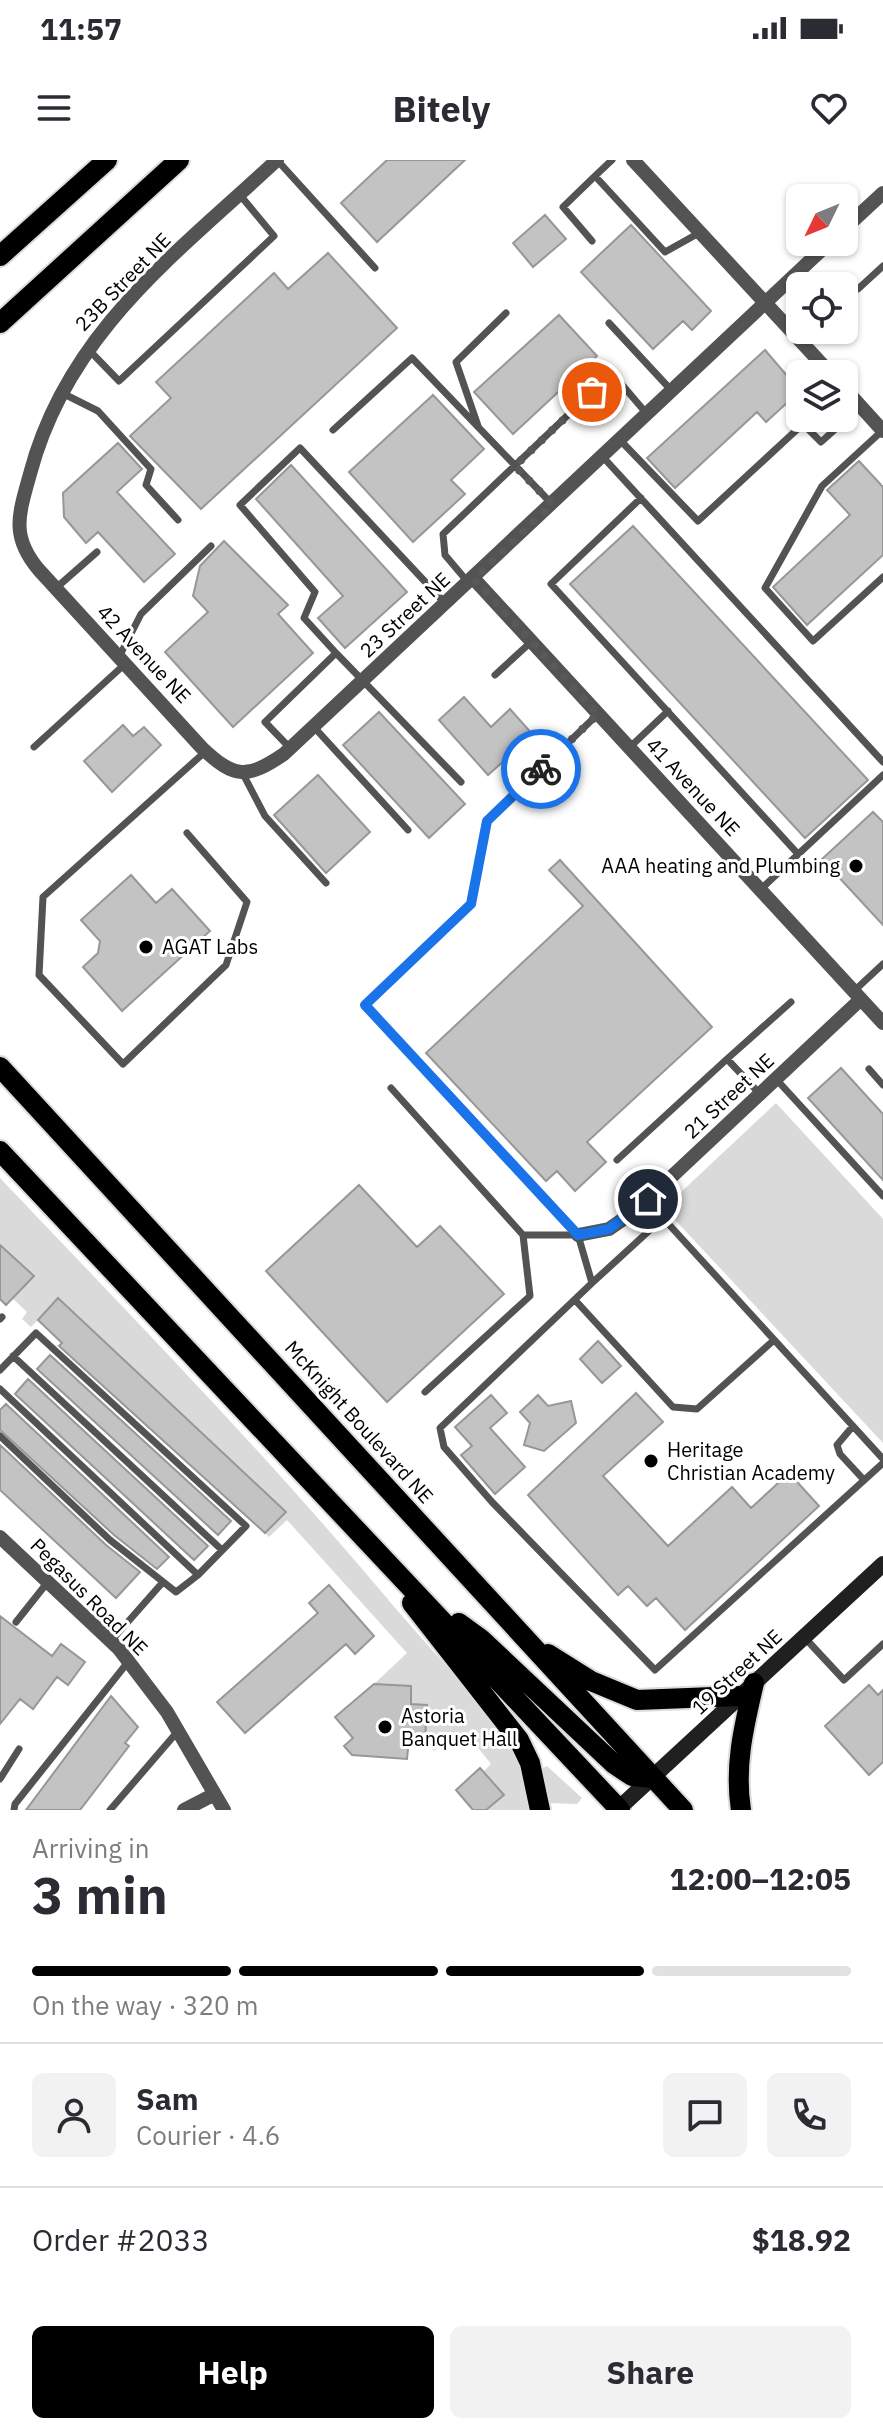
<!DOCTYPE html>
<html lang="en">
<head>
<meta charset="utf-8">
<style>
	:root { --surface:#fff; --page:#f2f2f3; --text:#2b2b33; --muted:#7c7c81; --line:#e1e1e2; --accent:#000 }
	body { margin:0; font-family:"IBM Plex Sans",sans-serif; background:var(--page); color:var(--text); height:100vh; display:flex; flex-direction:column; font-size:30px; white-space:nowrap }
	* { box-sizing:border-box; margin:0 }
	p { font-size:26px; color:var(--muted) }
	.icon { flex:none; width:44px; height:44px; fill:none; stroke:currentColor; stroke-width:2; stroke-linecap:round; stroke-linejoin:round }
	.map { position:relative; height:1650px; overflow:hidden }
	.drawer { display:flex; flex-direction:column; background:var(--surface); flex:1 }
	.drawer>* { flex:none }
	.needle { width:52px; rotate:227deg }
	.fabs { position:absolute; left:786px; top:24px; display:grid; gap:16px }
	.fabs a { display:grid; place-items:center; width:72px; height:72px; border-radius:12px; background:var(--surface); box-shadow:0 2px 6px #0004; font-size:40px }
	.pin { position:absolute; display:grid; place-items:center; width:68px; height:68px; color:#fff; margin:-34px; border:4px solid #fff; border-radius:50%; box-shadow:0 2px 8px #0007 }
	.courier { position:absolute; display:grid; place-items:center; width:80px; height:80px; margin:-40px; border:6px solid #1a73e8; border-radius:50%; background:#fff; color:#222; box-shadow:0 2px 10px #0007 }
	.head em { font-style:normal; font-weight:700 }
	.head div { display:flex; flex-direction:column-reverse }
	.head { display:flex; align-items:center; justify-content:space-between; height:136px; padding:0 32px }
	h1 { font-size:52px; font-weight:700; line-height:60px }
	.bar { display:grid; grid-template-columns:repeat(4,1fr); gap:12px 8px; align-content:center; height:96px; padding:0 32px }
	.bar i { height:10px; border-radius:6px; background:var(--line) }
	.bar .on { background:var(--accent) }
	.bar p { grid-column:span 4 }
	.line { display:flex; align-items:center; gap:20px; padding:0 32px; border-top:2px solid var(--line) }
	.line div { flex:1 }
	.round { display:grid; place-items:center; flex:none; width:84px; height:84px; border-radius:12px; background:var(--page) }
	.primary-button { display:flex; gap:16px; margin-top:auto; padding:16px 32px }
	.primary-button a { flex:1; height:92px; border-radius:12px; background:var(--accent); color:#fff; font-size:32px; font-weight:700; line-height:92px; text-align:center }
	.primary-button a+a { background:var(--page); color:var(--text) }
	.status { display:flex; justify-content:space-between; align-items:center; height:56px; padding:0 40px; background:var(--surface); direction:ltr }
	.status svg { height:22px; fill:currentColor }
	header { display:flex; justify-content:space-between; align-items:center; height:104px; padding:0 32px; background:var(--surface); font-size:36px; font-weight:700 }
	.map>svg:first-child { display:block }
	.green { fill:#dadada }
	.building { fill:#c3c3c3; stroke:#979797; stroke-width:2 }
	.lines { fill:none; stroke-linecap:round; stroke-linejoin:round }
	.primary-casing { stroke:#dbdbdb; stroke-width:24 }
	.lane { stroke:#535353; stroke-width:7 }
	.street { stroke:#535353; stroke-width:14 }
	.secondary { stroke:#202020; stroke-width:16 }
	.primary { stroke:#000; stroke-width:20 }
	.done { stroke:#595959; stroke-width:8; stroke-dasharray:0 14.4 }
	.route { stroke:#1a73e8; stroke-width:10 }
	.poi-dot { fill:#000; stroke:#fff; stroke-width:3 }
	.labels { text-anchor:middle; stroke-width:6; stroke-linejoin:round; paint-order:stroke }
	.street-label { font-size:20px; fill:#000; stroke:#fff }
	.poi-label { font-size:20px; fill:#000; stroke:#fff; text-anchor:start }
</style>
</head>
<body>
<div class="status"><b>11:57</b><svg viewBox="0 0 49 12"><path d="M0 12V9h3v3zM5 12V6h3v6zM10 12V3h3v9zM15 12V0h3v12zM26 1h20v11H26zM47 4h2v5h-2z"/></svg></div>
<header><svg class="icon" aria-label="menu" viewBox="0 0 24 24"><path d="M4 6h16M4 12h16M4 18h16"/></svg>Bitely<svg class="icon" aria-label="heart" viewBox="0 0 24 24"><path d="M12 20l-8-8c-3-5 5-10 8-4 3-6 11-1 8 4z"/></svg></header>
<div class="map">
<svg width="883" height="1650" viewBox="0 0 883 1650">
	<rect width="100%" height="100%" fill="#fff"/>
	<!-- green -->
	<path class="green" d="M776 943 883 1059V1283L664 1048Z
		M0 1018C133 1158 267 1295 391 1443 428 1487 471 1530 504 1578 517 1597 536 1628 528 1650H486L503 1635 483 1612 491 1604 466 1573 457 1579V1588L449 1578 434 1591 425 1580 427 1546 411 1544V1526L374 1524 407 1493 287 1360 269 1377 265 1373 285 1351 59 1138 31 1167 22 1159 27 1152 13 1139 34 1116 0 1085Z
		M547 1606 582 1638 577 1644 548 1643 541 1609Z"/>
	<!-- building -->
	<path class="building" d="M387 0H465L377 82 341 43Z
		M545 55 566 79 533 107 513 83Z
		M631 65 711 151 692 170 683 161 653 189 581 112Z
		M328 93 397 168 201 349 130 276 171 238 156 222 274 113 288 129Z
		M559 155 597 196 513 274 474 232Z
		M765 190 800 231 766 262 757 252 675 328 647 298Z
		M433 235 484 289 451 320 465 334 413 382 349 312Z
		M118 283 142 309 117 332 175 394 144 422 98 372 86 383 64 357 63 333Z
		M859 301 883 327V395L807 465 773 427 850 355 827 330Z
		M291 305 407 432 345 488 318 458 343 436 256 339Z
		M633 366 868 620 805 678 570 424Z
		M224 381 288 445 278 454 313 493 233 567 165 492 208 452 193 436 200 406Z
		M464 537 491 567 510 549 533 575 488 615 439 560Z
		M379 552 465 644 429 678 343 585Z
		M123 565 133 576 144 567 161 585 112 632 84 601Z
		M318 615 370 672 326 713 274 655Z
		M873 652 883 662V765L822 699Z
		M560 700 712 867 587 982 606 1002 575 1031 557 1011 546 1021 426 893 583 746 549 710Z
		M131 715 156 743 172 729 210 771 122 851 83 807 98 793 100 781 81 760Z
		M841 908 883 954V1020L808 938Z
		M359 1025 417 1087 440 1066 504 1134 387 1242 266 1111Z
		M0 1085 34 1116 6 1145 0 1139Z
		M58 1138 286 1352 265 1373 59 1186 62 1183 38 1160Z
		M598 1181 621 1206 602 1223 580 1199Z
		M50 1195 231 1361 218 1375 37 1209Z
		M28 1219 208 1386 194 1400 15 1234Z
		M636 1233 663 1262 603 1316 668 1386 732 1327 751 1348 789 1313 819 1346 685 1470 656 1438 647 1446 628 1426 618 1435 528 1335Z
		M491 1235 507 1253 490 1268 525 1307 495 1334 461 1295 472 1286 455 1267Z
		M538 1235 548 1246 571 1241 576 1263 544 1291 524 1285 530 1263 520 1252Z
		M6 1244 169 1397 157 1409 114 1375 0 1270V1250Z
		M0 1285 106 1385 140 1412 116 1438 0 1330Z
		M329 1425 374 1476 355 1494 346 1484 245 1573 217 1542 318 1453 309 1443Z
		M0 1456 52 1496 61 1484 85 1502 68 1525 57 1517 33 1549 20 1539 0 1564Z
		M374 1524 411 1526V1544L427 1545 425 1580 409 1579 407 1599 352 1595 344 1586 353 1578 335 1557Z
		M869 1525 878 1535 883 1530V1602L869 1615 825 1566Z
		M111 1536 138 1567 125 1583 129 1586 80 1650H26Z
		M480 1608 504 1635 486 1650H473L456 1630Z"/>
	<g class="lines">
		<defs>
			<path id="primary" d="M0 96 107 0
				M0 163 179 0
				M0 907 683 1650
				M0 991 620 1650
				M412 1443 519 1580 530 1603 540 1650
				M459 1463 481 1479 614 1604 632 1616 652 1618
				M548 1494 591 1521 637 1540 739 1536
				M741 1650C734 1606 744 1566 754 1523"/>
		</defs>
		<!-- primary casing -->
		<use href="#primary" class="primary-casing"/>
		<!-- lane -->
		<path class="lane" d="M277 0 375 108
			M612 0 595 16 665 92 699 73
			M592 81 563 47 595 16
			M858 129 883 106
			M609 163 672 231
			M89 190 119 221 274 76 240 35
			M62 233 98 251 151 309 146 325 178 360
			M478 266 456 202 506 153
			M333 270 412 198 552 344
			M883 270 822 326 765 428 813 481 883 417
			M620 280 698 361 803 264 821 282 860 247
			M602 296 883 602
			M641 338 551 424 798 694
			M467 421 445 395 443 374 612 213 647 254
			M56 428 97 392
			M336 493 304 458 315 432 240 345 300 288 445 443
			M119 497 141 454 211 386
			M495 515 531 482
			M598 554 487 661 471 744 365 845 578 1075 592 1123 440 1268 444 1287 492 1342 655 1510 883 1303
			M313 566 408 670
			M34 587 125 504
			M290 588 265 562 336 493 461 622
			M629 588 668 551
			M243 614 265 656 326 723
			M187 673 247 742 226 805 123 904 39 815 43 737 206 591
			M760 730 883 615
			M854 831 883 804
			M869 909 883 925
			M776 919 883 1036
			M391 928 523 1075
			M760 934 727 899 791 842
			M617 1000 727 899
			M648 1039 663 1058
			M592 1123 663 1058 883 1299
			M575 1140 673 1247 697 1249 774 1180
			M0 1159 2 1157
			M13 1196 222 1390
			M0 1210 36 1173 246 1366 198 1415 176 1432 110 1380 0 1276
			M0 1229 198 1415
			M425 1232 530 1136 523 1075H578
			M853 1266 837 1285 840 1294 864 1320
			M16 1462 47 1423
			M804 1477 844 1520 883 1484
			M111 1481 163 1422
			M0 1619 19 1589
			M14 1650 15 1644 128 1502
			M110 1650 178 1571"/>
		<!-- street -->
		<path class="street" d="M277 0C176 94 67 173 30 314 19 354 10 376 39 410L202 588C235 619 247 619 284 594L830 82
			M633 0 831 214
			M844 69 883 33
			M844 228 883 271
			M474 419 883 863
			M578 1075 609 1069 635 1051 861 839
			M0 1377 119 1489 167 1552 224 1650
			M184 1650 213 1635"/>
		<!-- secondary -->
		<path class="secondary" d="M617 1650 883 1404"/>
		<!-- primary -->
		<use href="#primary" class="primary"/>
	</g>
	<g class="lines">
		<!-- done -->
		<path class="done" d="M541 609 598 554 474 419 552 344 515 306 592 232"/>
		<!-- route -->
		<path class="route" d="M541 609 487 661 471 744 365 845 578 1075 609 1069 648 1039"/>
	</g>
	<!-- markers -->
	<g class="poi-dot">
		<circle cx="856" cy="706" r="8"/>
		<circle cx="146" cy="787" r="8"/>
		<circle cx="651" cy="1301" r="8"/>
		<circle cx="385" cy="1567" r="8"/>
	</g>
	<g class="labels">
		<!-- street labels -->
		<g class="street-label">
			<text transform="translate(123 122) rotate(-46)" y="7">23B Street NE</text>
			<text transform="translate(405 455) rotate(-43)" y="7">23 Street NE</text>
			<text transform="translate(144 494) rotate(47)" y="7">42 Avenue NE</text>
			<text transform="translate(693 627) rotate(47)" y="7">41 Avenue NE</text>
			<text transform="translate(729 936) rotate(-43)" y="7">21 Street NE</text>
			<text transform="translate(359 1262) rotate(48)" y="7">McKnight Boulevard NE</text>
			<text transform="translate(89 1437) rotate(45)" y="7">Pegasus Road NE</text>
			<text transform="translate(737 1512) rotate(-43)" y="7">19 Street NE</text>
		</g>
		<!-- poi labels -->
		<g class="poi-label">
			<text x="840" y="713" text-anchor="end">AAA heating and Plumbing</text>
			<text x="162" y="794">AGAT Labs</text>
			<text x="667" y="1297">Heritage<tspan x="667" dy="23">Christian Academy</tspan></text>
			<text x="401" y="1563">Astoria<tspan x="401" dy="23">Banquet Hall</tspan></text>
		</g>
	</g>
</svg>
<div class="fabs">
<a><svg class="needle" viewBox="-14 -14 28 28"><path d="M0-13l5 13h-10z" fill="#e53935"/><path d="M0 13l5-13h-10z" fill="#7c7c81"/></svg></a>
<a><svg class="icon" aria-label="locate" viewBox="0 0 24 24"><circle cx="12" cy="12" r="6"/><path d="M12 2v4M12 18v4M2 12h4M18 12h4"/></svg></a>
<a><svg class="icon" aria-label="layers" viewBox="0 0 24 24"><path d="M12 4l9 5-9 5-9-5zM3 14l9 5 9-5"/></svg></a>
</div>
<div class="pin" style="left:592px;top:232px;background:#ea580c"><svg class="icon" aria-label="bag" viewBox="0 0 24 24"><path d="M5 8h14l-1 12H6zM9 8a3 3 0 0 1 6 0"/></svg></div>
<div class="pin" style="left:648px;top:1039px;background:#1f2937"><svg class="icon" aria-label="home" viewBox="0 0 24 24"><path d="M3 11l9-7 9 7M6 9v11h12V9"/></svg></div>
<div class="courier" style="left:541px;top:609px"><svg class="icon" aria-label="bike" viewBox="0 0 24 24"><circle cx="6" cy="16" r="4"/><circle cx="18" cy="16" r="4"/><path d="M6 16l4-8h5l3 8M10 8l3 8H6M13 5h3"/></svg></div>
</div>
<section class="drawer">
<div class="head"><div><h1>3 min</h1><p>Arriving in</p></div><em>12:00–12:05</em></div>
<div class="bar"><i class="on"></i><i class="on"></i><i class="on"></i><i></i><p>On the way · 320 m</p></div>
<div class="line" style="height:144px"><a class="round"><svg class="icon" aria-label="person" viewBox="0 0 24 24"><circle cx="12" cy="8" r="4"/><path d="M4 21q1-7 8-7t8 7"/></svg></a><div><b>Sam</b><p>Courier · 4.6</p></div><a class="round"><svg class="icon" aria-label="chat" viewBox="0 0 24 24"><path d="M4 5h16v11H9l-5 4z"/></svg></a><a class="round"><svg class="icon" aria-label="phone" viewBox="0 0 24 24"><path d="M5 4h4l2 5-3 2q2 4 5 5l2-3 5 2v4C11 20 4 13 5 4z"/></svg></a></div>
<div class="line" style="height:104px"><div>Order #2033</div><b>$18.92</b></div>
<div class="primary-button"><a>Help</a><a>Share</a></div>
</section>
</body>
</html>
